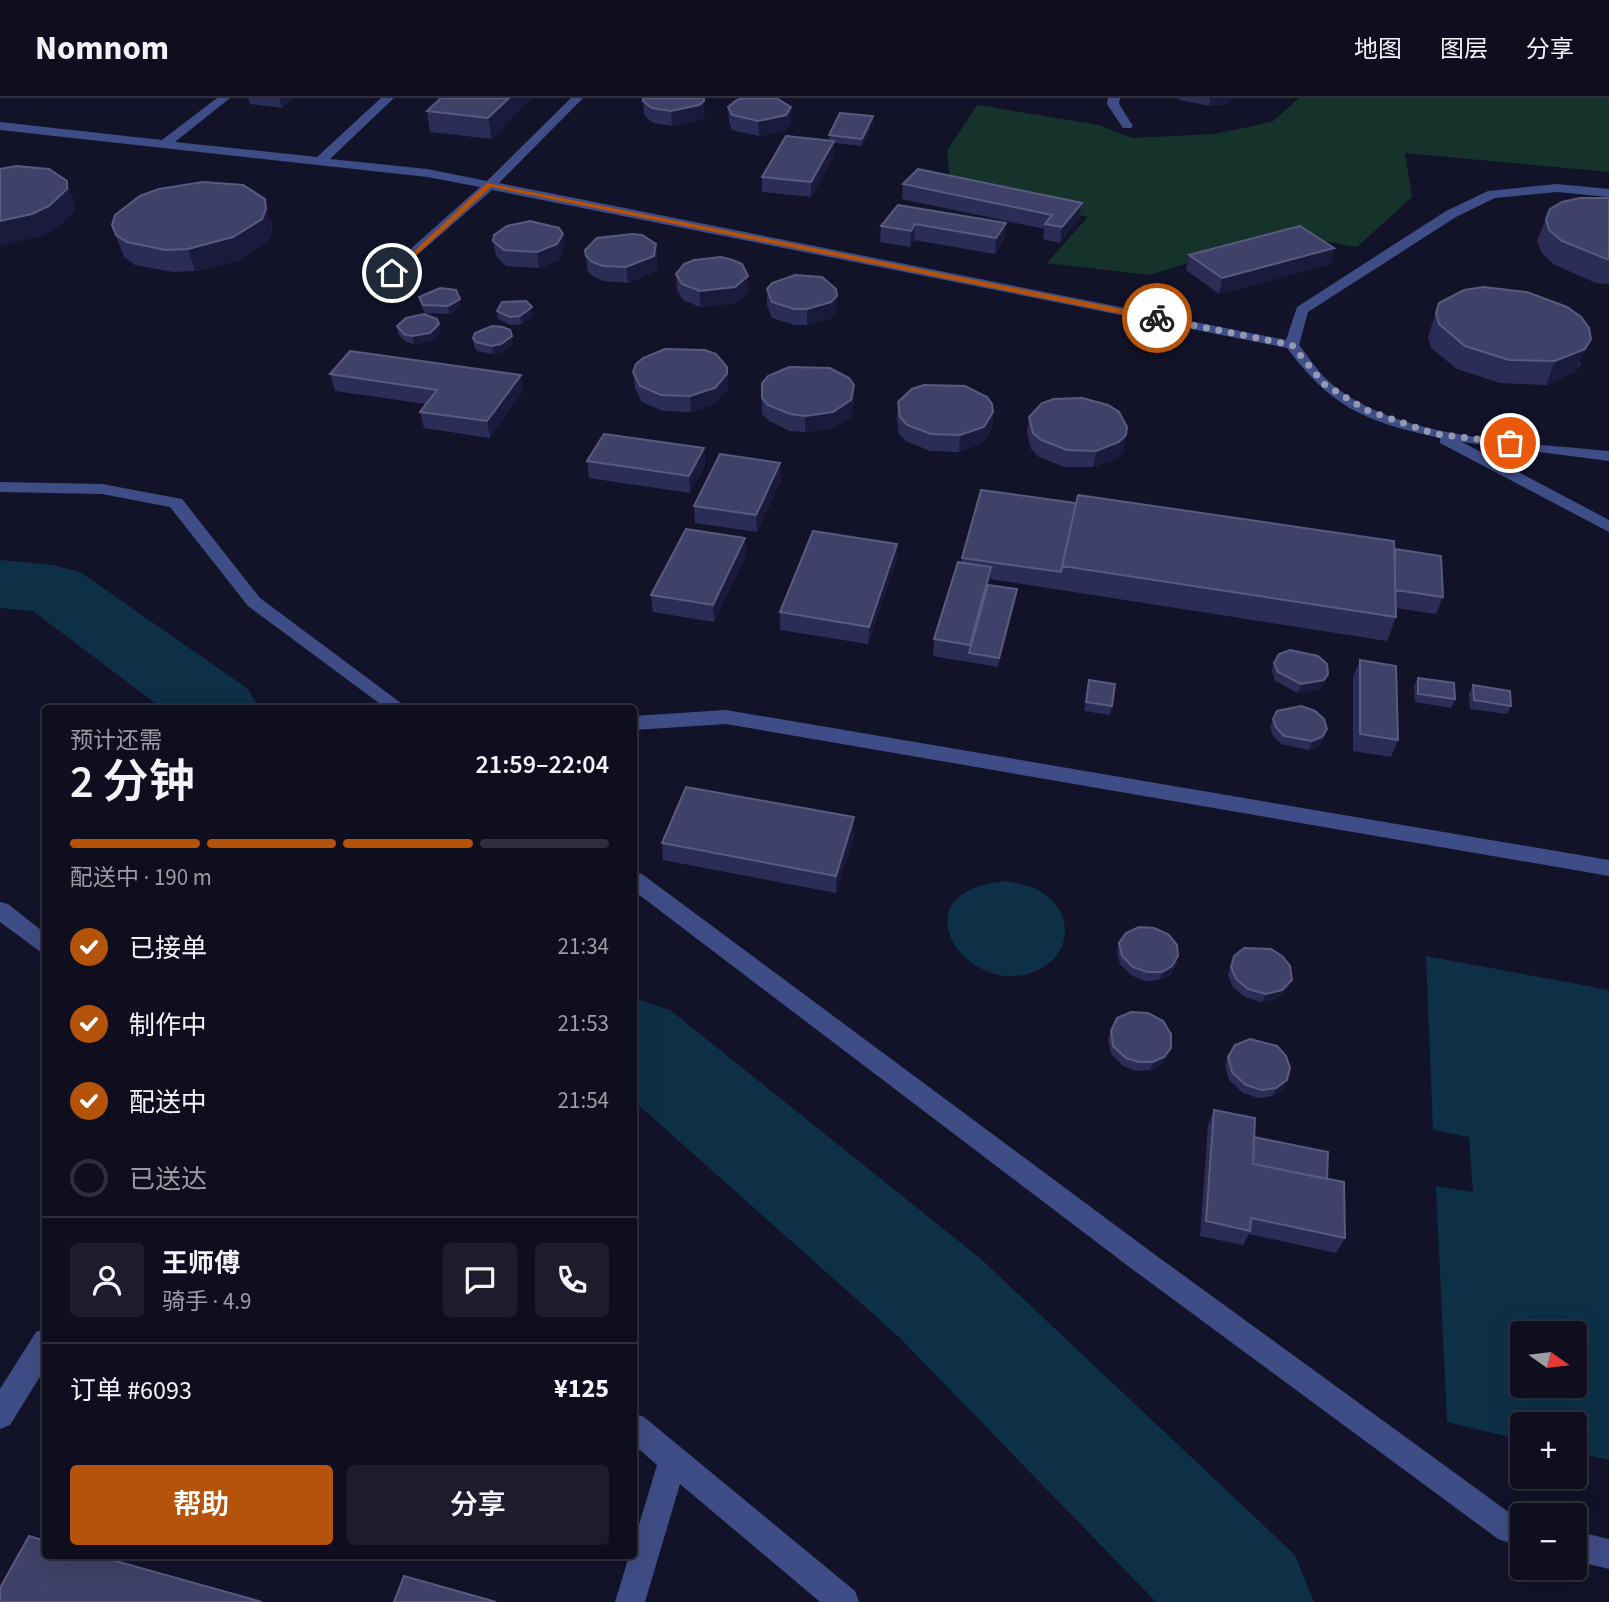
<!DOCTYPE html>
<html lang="zh">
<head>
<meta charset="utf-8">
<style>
	:root { --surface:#0e0e1f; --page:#1c1c2c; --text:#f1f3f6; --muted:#9b9ca4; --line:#2e2e3d; --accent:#b45309 }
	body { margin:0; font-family:"Source Sans 3","Noto Sans SC",sans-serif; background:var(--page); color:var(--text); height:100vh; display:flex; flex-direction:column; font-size:26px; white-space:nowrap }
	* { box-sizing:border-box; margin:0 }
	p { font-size:23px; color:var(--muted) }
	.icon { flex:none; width:38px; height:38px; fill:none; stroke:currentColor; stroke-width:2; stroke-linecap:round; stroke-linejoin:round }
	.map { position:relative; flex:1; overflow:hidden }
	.sheet { position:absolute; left:42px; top:607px; width:595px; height:854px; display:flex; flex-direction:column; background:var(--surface); border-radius:7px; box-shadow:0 7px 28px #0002,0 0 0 2px var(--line) }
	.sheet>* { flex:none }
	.needle { width:46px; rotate:104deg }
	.tools { position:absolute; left:1510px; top:1223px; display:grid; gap:14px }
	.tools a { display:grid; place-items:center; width:77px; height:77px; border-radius:7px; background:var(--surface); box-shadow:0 7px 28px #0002,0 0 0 2px var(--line); font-size:35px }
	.pin { position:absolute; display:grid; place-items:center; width:60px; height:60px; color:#fff; margin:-30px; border:4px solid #fff; border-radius:50%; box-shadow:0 2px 7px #0007 }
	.courier { position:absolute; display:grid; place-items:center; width:70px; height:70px; margin:-35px; border:5px solid #b45309; border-radius:50%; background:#fff; color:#222; box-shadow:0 2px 9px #0007 }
	.headline em { font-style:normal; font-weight:600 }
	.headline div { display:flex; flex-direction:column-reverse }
	.headline { display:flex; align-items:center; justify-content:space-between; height:119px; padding:0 28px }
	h1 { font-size:46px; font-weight:600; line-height:52px }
	.bar { display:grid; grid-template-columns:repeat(4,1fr); gap:10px 7px; align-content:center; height:84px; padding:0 28px }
	.bar i { height:9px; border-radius:5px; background:var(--line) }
	.bar .current { background:var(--accent) }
	.bar p { grid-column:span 4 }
	.line { display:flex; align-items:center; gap:18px; padding:0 28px; border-top:2px solid var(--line) }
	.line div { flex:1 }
	.round { display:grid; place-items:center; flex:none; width:74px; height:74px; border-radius:7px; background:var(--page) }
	ol { padding:0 28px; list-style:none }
	li { display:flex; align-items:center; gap:21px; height:77px }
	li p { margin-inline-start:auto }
	li .icon { padding:7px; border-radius:50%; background:var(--accent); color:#fff; stroke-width:4 }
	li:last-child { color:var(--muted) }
	li i { width:38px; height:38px; border:4px solid var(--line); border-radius:50% }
	.action { display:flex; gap:14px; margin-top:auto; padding:14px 28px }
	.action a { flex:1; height:80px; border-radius:7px; background:var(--accent); color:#fff; font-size:28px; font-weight:600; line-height:80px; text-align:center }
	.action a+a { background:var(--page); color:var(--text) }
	header { display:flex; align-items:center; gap:42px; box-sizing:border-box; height:98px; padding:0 35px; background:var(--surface); border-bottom:2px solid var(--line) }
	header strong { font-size:33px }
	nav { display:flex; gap:38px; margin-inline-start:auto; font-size:24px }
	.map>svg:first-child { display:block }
	.green { fill:#15332b }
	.water { fill:#0d3047; fill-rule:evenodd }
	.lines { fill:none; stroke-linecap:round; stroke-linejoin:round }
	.river { fill:#0d3047; fill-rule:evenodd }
	.minor { fill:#3f4d86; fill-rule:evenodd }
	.wall { fill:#2c2d56 }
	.shaded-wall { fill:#1a1b3c }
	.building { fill:#3f4168; stroke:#585a7f; stroke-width:2 }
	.route { fill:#b45309 }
	.done { stroke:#9598b3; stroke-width:7; stroke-dasharray:0 12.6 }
</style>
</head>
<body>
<header>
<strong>Nomnom</strong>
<nav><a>地图</a><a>图层</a><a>分享</a></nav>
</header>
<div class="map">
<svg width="1609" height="1504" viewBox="0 0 1609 1504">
	<rect width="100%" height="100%" fill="#121329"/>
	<!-- green -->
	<path class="green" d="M1299 0H1609V74L1405 55 1412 99 1357 149 1283 136 1149 177 1047 165 1088 119 951 90 947 53 977 7 1099 27 1132 40 1214 36 1272 24Z"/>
	<!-- water -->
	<path class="water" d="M1006 783C1020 786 1034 788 1046 797 1071 816 1072 850 1045 868 976 913 886 794 1006 783Z
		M1426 858 1609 892V1362L1575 1354V1326H1522V1342L1447 1324 1436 1088 1473 1094 1469 1039 1433 1032ZM1522 1236H1575V1288H1522Z"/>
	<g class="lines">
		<!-- river -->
		<path class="river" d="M0 462 53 467 80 474 248 591 260 611H163L33 513 0 510Z
			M634 900 670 912 981 1161 1295 1457 1314 1504H1156L899 1239 634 1003Z"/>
		<!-- minor -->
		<path class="minor" d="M217 0H230L175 44 317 59 381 0H394L330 61 427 71 487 83 571 0H583L499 85 1286 242 1297 209 1446 113 1488 93 1557 86 1609 91V99L1557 94 1495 100 1456 119 1308 214 1299 247C1308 258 1316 271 1326 281 1391 342 1524 344 1609 353V363L1462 344 1609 422V434L1440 345V340C1367 324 1333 311 1287 250L492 92 392 179 385 175 387 172 480 89 427 79 0 32V24L162 42Z
			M1108 0H1120L1119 6 1133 28 1131 30H1123L1107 6Z
			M0 384 102 386 182 401 260 500 409 611H387L248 508 170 409 102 396 0 394Z
			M726 612 1609 762V778L726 626 634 632V618Z
			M634 774 642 776 1150 1153 1514 1418 1522 1419V1449L1498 1441 1132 1171 634 793Z
			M0 804 8 806 46 836V858L0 824Z
			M46 1230V1269L10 1327 0 1331V1291L36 1234Z
			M634 1315 644 1319 855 1493 859 1504H820L680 1386 645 1504H615L629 1458H634V1443L657 1367 634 1347Z
			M1575 1433 1609 1441V1471L1575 1463Z"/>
	</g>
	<!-- wall -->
	<path class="wall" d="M248 0H293L282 10 250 6Z
		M532 0 492 41 430 34 427 13Z
		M1177 0H1233L1227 6 1209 8 1180 2Z
		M643 3 705 18 700 22 672 28 653 25 644 17Z
		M728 9H791V24L786 32 759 38 732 32 729 23Z
		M873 18V26L862 48 834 45V58L811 99 762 94V79L829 43V37Z
		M903 86 1082 105 1079 120 1060 145 1043 141 1044 131 902 101Z
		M1609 100V186L1596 185 1553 166 1541 154 1537 143 1550 111Z
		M898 107 1004 141 995 156 914 142 910 149 880 144 881 128Z
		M271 123 272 133 268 143 240 162 195 173 173 174 135 167 124 159 112 127Z
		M493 143 564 151 559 162 539 170 506 168 496 158Z
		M656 146 657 162 656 173 628 185 604 183 594 179 588 174 585 152Z
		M1334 150 1330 166 1219 196 1186 172 1189 157Z
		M676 176 748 178V194L736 205 700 209 683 202 677 192Z
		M767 191 836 214 831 220 807 227H794L772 220 767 207Z
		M419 199 461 209 449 216 425 215 421 207Z
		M1439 205 1581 265 1575 274 1546 287 1500 285 1457 271 1431 250 1428 239Z
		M497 213 533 217 522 226 511 227 498 221Z
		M397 228 441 234 432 243 414 246 406 244 398 236Z
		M473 240 513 246 502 254 493 256 477 253 474 248Z
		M727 269 728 292 715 306 691 314 663 313 642 304 635 290 633 274Z
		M330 276 523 293 490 340 424 330 420 314 426 306 335 293Z
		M762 285 854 304 851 319 833 330 805 334 790 333 769 323 762 316Z
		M898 304 993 314 992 331 982 345 959 354 930 353 906 343 899 336 897 320Z
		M1029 319 1127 329 1123 354 1116 361 1093 369H1064L1039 359 1031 351 1027 335Z
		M704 350 705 367 690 395 589 380 587 363Z
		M781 382 757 434 695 425 694 408Z
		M897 446 896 463 868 546 780 532V514Z
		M1395 451 1443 499 1436 516 1396 510V519L1387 543 990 481 989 487 1017 491 1016 500 998 569 933 558 934 541 962 464V460Z
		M746 457 714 524 653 514 651 497Z
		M1360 562 1398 642 1391 659 1353 653V579Z
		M1274 565 1325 584 1321 591 1298 595 1275 583 1272 573Z
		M1418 580 1455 601 1451 610 1415 604 1414 588Z
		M1089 582 1112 608 1110 617 1084 613Z
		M1473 587 1511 608 1507 616 1470 611 1469 596Z
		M1273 621 1327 631 1324 640 1319 648 1309 652 1281 646 1273 638 1270 629Z
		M854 719V736L836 795 663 762 662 745Z
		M1119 845 1176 867 1170 877 1159 882 1144 883 1131 877 1120 866 1117 854Z
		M1234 858 1288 890 1278 900 1262 904 1245 899 1233 889 1228 877Z
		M1111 933 1168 958 1161 967 1150 972 1136 973 1123 968 1111 956 1108 941Z
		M1228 959 1284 990 1272 998 1258 1000 1243 995 1229 982 1225 967Z
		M1214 1012 1254 1039 1327 1081 1345 1140 1336 1155 1249 1136 1243 1147 1200 1138 1208 1027Z"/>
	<!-- shaded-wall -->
	<path class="shaded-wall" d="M279 0H293L282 10Z
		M509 0H532L492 41 488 20Z
		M1210 0H1233L1227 6 1209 8Z
		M704 3 705 18 700 22 672 28 671 13Z
		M791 9V24L786 32 759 38 758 23Z
		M873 18V26L862 48V41Z
		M834 43V58L811 99V84Z
		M67 83 75 105V113L57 131 41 138 0 148V123Z
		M265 101 272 133 268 143 240 162 195 173 188 151Z
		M1082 105 1079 120 1060 145 1062 129Z
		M1006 125 1004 141 995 156 996 140Z
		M915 126 914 142 910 149 911 133Z
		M563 136 564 151 559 162 539 170 537 154Z
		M656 146 657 162 656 173 628 185 626 169Z
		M1334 150 1330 166 1219 196 1222 180Z
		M748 178V194L736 205 700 209V193Z
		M837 198 836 214 831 220 807 227V211Z
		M460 201 461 209 449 216 448 208Z
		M532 209 533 217 522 226 520 218Z
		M439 226 441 234 432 243 414 246 412 238Z
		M512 238 513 246 502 254 493 256 492 248Z
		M1591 241 1575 274 1546 287 1555 263Z
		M727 269 728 292 715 306 691 314 690 298Z
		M521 277 523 293 490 340 487 323Z
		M854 287V304L851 319 833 330 805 334V318Z
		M993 314 992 331 982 345 959 354 960 337Z
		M1126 337 1123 354 1116 361 1093 369 1096 353Z
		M704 350 705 367 690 395 689 378Z
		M780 365 781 382 757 434 756 417Z
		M745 440 746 457 714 524 713 507Z
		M897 446 896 463 868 546 869 529Z
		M991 469 990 486 970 555H969L970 547Z
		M1017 491 1016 500 998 569 999 560Z
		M1328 576 1325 584 1321 591 1298 595 1301 586Z
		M1327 631 1324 640 1319 648 1309 652 1312 643Z
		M854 719V736L836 795V778Z
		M1178 858 1176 867 1170 877 1159 882 1162 874Z
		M1292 882 1288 890 1278 900 1262 904 1266 896Z
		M1171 950 1168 958 1161 967 1150 972 1153 964Z
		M1287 982 1284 990 1272 998 1276 990Z"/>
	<!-- building -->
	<path class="building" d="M441 0H509L488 20 427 13Z
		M643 0H704V3L699 7 671 13 652 10 643 3Z
		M744 0H776L791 9 786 17 758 23 732 17 728 9 737 2Z
		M840 15 873 18 862 41 829 37Z
		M786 38 834 43 811 84 762 79Z
		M16 68 49 71 67 83V91L49 108 32 116 0 123V71Z
		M918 71 1082 105 1062 129 1045 126 1052 117 903 86Z
		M203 84 243 87 265 101 266 111 262 121 233 139 188 151 165 152 127 144 116 137 112 127 115 117 140 98 159 91Z
		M1580 100H1609V162L1562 143 1549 132 1546 121 1550 111 1562 104Z
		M898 107 1006 125 996 140 915 126 911 133 881 128Z
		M530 123 559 130 563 136 557 146 537 154 504 152 493 143 494 137 507 128Z
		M1300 128 1334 150 1222 180 1189 157Z
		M632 136 642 137 656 146 654 158 626 169 603 168 592 164 586 158 585 152 597 140Z
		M721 159 733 162 742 166 748 178 735 189 700 193 682 186 676 176 684 166 694 162Z
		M795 177 822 179 836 191 837 198 831 204 807 211H794L772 204 767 191 772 185Z
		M1483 189 1527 194 1567 209 1581 219 1589 230 1591 241 1585 251 1555 263 1509 262 1465 248 1439 226 1436 215 1439 205 1464 192Z
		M440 190 456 192 460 201 448 208 423 207 419 199Z
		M526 203 532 209 520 218 510 219 497 213 502 204Z
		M424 216 437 221 439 226 430 235 412 238 404 236 397 228 406 220Z
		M492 228 503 229 510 232 512 238 501 246 492 248 476 244 473 240 475 235Z
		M665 251 705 252 716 256 727 269V276L715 290 690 298 661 297 640 288 633 274 636 266 643 260Z
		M350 253 521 277 487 323 420 314 437 292 330 276Z
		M789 269 830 270 849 280 854 287 851 302 833 314 805 318 790 316 768 307 762 300V285L768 278Z
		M924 287 965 288 987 299 992 306 993 314 984 329 960 337 931 336 907 327 900 319 898 304 912 291Z
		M1082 300 1108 307 1119 314 1127 329 1126 337 1119 344 1096 353 1067 352 1041 342 1033 335 1029 319 1042 305 1054 301Z
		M604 336 704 350 689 378 587 363Z
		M720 356 780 365 756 417 694 408Z
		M981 392 1076 405 1061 474 962 460Z
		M1078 397 1394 443 1396 519 1062 468Z
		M686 431 745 440 713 507 651 497Z
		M813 433 897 446 869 529 780 514Z
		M1395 451 1441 458 1443 499 1395 492Z
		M958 464 991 469 970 547 934 541Z
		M988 487 1017 491 999 560 969 555Z
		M1290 552 1318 558 1327 566 1328 576 1324 582 1301 586 1278 574 1274 565 1279 556Z
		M1360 562 1396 568 1398 642 1360 636Z
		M1418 580 1454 585 1455 601 1418 596Z
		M1089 582 1115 586 1112 608 1086 604Z
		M1473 587 1510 593 1511 608 1474 602Z
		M1301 608 1315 613 1324 621 1327 631 1322 639 1312 643 1284 638 1276 629 1273 621 1277 613Z
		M686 689 854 719 836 778 662 745Z
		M1139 829 1154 830 1168 836 1177 847 1178 858 1172 868 1162 874H1147L1133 869 1122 858 1119 845 1126 835Z
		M1244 850 1271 851 1282 858 1290 868 1292 882 1282 892 1266 896 1248 891 1236 881 1231 869 1234 858Z
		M1131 914 1148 915 1163 923 1171 936V950L1164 959 1153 964H1139L1126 960 1113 948 1111 933 1117 920Z
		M1250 941 1277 948 1286 958 1290 970 1287 982 1276 990 1262 992 1246 987 1232 974 1228 959 1235 947Z
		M1214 1012 1255 1020 1253 1066 1344 1084 1345 1140 1251 1120 1250 1133 1206 1123Z
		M1254 1039 1328 1054 1327 1081 1253 1066Z
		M29 1438 46 1443V1458H98L262 1504H0V1490Z
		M404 1478 496 1504H394Z"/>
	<!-- route -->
	<path class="route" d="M487 85 1157 218 1161 220 1157 223 491 89 394 177H389Z"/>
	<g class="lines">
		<!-- done -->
		<path class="done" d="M1157 220 1292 247 1324 286 1366 312 1435 336 1510 345"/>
	</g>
</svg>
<div class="tools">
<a><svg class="needle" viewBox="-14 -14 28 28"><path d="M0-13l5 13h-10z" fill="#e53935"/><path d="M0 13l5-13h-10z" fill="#9b9ca4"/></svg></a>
<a>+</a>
<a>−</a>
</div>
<div class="pin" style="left:1510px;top:345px;background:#ea580c"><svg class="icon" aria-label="bag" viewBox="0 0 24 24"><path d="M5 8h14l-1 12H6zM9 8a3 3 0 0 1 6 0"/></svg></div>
<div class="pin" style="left:392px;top:175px;background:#1f2937"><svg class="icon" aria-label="home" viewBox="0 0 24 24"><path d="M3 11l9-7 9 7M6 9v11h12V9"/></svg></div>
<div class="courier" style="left:1157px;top:220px"><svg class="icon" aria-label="bike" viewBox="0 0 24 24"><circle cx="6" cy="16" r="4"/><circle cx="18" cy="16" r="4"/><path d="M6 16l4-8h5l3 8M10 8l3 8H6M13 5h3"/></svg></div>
<section class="sheet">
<div class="headline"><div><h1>2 分钟</h1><p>预计还需</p></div><em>21:59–22:04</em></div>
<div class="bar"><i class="current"></i><i class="current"></i><i class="current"></i><i></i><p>配送中 · 190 m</p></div>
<ol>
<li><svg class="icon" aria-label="check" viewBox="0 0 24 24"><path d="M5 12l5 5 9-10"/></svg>已接单<p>21:34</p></li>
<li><svg class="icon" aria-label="check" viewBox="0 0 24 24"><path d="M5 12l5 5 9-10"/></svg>制作中<p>21:53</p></li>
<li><svg class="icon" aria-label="check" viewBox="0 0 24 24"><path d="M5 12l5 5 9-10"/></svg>配送中<p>21:54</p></li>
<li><i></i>已送达</li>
</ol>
<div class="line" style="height:126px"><a class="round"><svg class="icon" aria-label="person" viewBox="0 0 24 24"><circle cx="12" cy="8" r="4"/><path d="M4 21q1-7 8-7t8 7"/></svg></a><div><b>王师傅</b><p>骑手 · 4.9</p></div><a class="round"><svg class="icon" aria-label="chat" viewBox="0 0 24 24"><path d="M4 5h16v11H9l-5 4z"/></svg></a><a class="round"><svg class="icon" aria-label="phone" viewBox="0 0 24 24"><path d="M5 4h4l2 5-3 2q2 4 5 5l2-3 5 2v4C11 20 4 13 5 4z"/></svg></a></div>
<div class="line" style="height:91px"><div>订单 #6093</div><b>¥125</b></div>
<div class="action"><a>帮助</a><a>分享</a></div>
</section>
</div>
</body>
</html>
